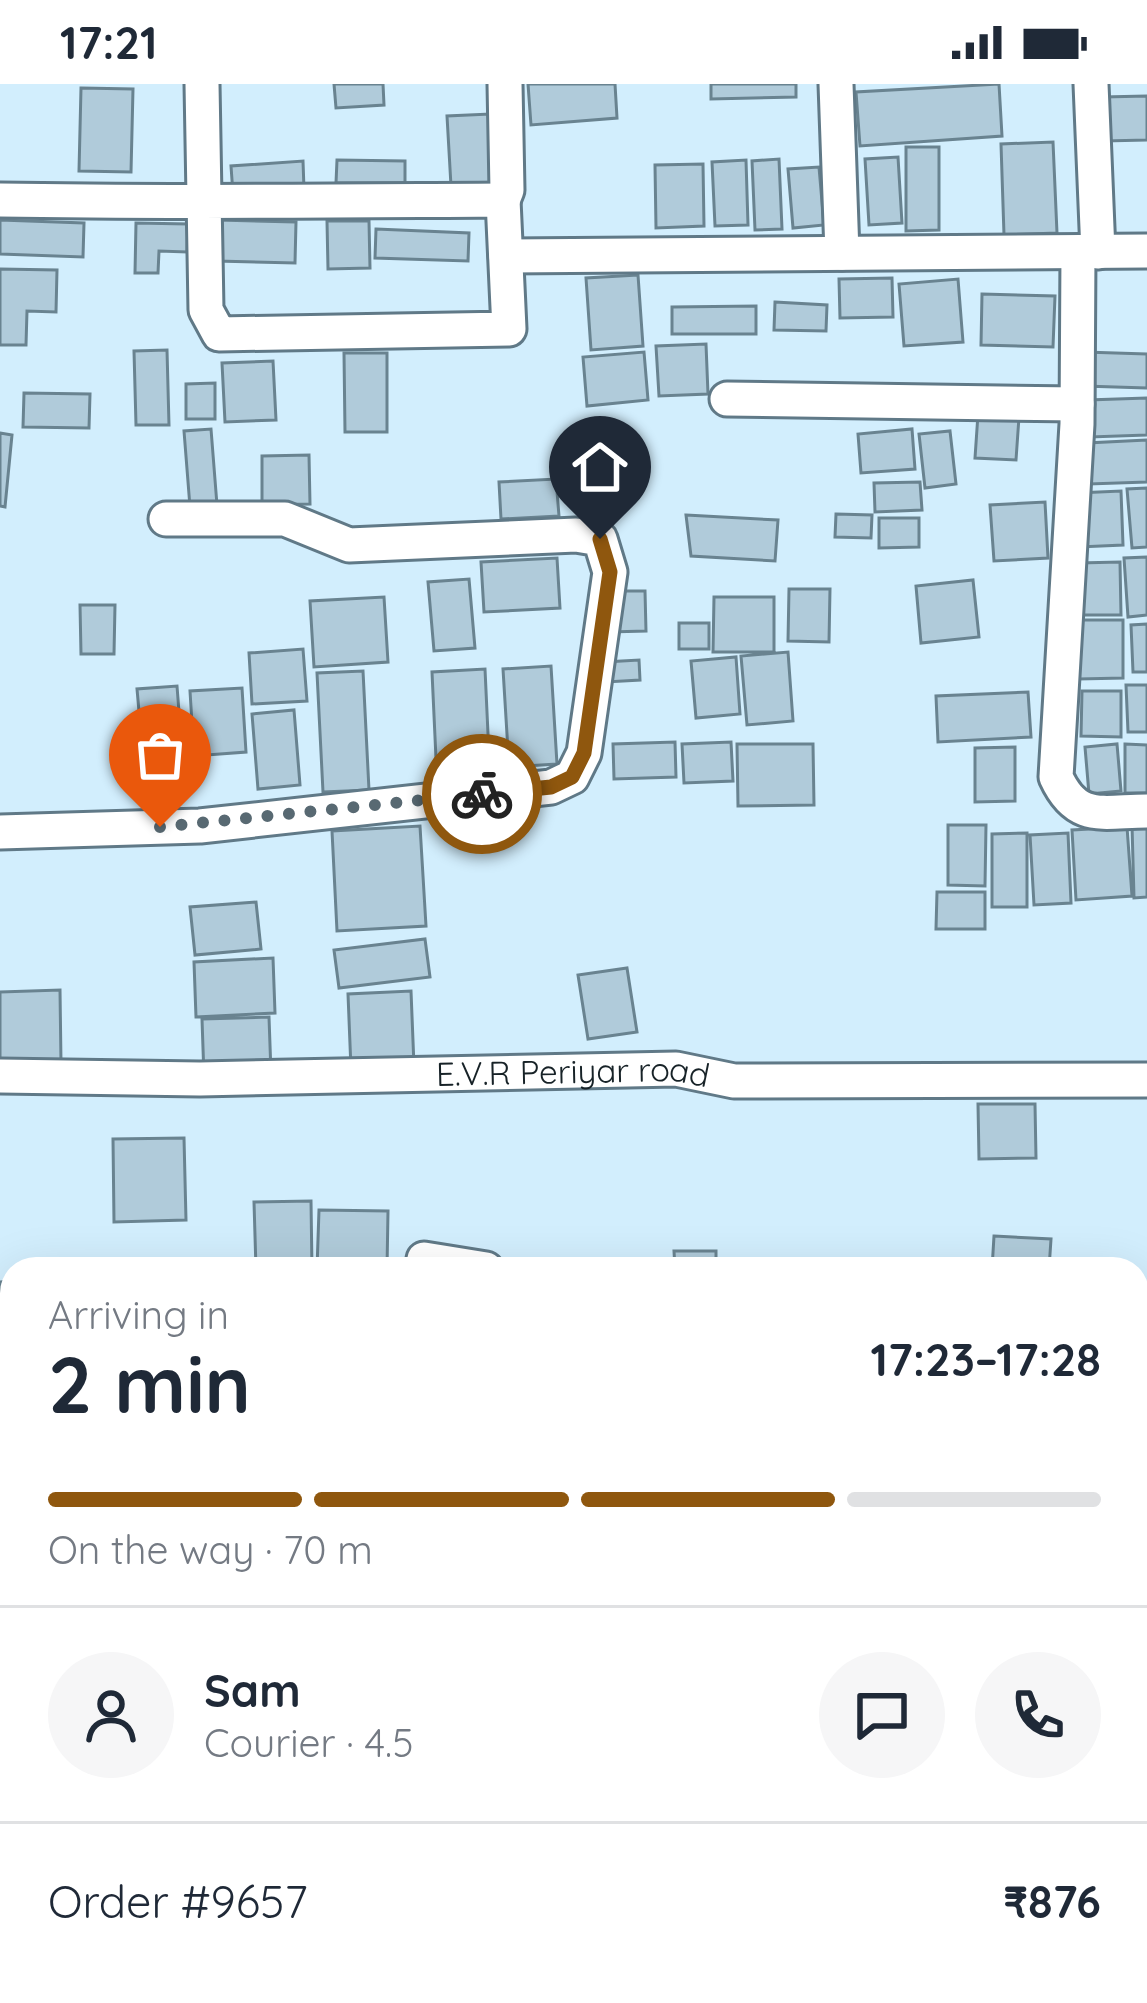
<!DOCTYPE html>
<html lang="en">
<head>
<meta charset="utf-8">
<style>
	:root { --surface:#fff; --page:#f6f6f7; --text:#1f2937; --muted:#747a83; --line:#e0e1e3; --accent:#8f570e }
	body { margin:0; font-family:Quicksand,sans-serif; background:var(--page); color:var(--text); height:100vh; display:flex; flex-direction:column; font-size:45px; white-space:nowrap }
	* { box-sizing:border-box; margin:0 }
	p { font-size:39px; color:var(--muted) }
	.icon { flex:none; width:66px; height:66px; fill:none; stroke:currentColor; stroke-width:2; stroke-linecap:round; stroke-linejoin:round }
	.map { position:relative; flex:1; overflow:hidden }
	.side { position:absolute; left:0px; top:1173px; width:1149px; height:747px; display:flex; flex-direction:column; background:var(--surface); border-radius:36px 36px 0 0; box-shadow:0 12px 48px #0002 }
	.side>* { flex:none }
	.pin { position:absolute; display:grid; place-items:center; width:102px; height:102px; color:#fff; margin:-123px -51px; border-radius:50% 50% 50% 0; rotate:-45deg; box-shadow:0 0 12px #0007 }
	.pin .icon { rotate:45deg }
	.courier { position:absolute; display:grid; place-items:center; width:120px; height:120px; margin:-60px; border:9px solid #8f570e; border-radius:50%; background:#fff; color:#222; box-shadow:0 3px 15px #0007 }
	.head em { font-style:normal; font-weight:700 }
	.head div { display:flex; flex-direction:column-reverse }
	.head { display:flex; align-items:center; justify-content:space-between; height:204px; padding:0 48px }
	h1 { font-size:78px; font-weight:700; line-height:90px }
	.bar { display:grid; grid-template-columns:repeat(4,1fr); gap:18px 12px; align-content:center; height:144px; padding:0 48px }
	.bar i { height:15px; border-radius:9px; background:var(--line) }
	.bar .current { background:var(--accent) }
	.bar p { grid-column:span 4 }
	.line { display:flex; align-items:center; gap:30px; padding:0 48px; border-top:3px solid var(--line) }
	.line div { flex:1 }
	.round { display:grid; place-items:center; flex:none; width:126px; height:126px; border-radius:63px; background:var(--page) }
	.status { display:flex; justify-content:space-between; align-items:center; height:84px; padding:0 60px; background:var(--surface); direction:ltr }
	.status svg { height:33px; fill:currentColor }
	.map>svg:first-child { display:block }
	.building { fill:#b0cbda; stroke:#698390; stroke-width:3 }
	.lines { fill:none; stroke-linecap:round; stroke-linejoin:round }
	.minor-casing { stroke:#607987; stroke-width:39 }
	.primary-casing { stroke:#fff; stroke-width:57 }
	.minor { stroke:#fff; stroke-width:33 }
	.primary { stroke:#8ed6f5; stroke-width:51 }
	.done { stroke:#586972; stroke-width:12; stroke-dasharray:0 21.6 }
	.route { stroke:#8f570e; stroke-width:15 }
	.labels { text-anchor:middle; stroke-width:9; stroke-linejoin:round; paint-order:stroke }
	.street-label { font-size:33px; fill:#172227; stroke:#d2eefd }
</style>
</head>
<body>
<div class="status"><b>17:21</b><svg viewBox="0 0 49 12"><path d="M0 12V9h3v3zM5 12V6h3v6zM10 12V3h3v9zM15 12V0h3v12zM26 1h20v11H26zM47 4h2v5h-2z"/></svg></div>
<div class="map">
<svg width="1147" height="1919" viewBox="0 0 1147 1919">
	<rect width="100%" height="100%" fill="#d2eefd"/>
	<!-- building -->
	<path class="building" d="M334 0H383L384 21 336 24Z
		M528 0H615L617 34 531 41Z
		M711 0H796V13L711 15Z
		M999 0 1002 52 860 62 856 8Z
		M81 4 133 5 131 88 79 87Z
		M1147 12V56L1104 57 1103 13Z
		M490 30 494 100 451 102 447 32Z
		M1053 58 1057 149 1004 151 1001 60Z
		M906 63H939V146L906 147Z
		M898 73 902 139 869 141 865 75Z
		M779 75 782 145 755 146 752 77Z
		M337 76 405 77V99H336Z
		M746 76 748 141 715 142 712 78Z
		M303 77 304 105 233 110 231 82Z
		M703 80 704 142 656 144 655 81Z
		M819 83 824 141 793 144 788 85Z
		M0 136 84 139 83 173 0 170Z
		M217 136 296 138 295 179 216 177Z
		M327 137H369L370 184 328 185Z
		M136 139 188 140 187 168 159 167 158 189H135Z
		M376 145 469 149 468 177 375 174Z
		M0 185 57 186 56 228 27 227 26 261H0Z
		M638 191 643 262 591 266 586 194Z
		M892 194 893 233 840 234 839 195Z
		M958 195 963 258 904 262 899 200Z
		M982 210 1055 212 1053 263 981 261Z
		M775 218 827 221 826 247 774 246Z
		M756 222V250H672V223Z
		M706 260 708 310 659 312 656 262Z
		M167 266 169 341H136L134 267Z
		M644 268 648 316 587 322 583 273Z
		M1084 268 1147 270V304L1084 302Z
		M344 269H387V348H345Z
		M273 277 276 336 225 338 222 279Z
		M215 299V335H186V300Z
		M24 309 90 310 89 344 23 343Z
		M1147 314V351L1090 353 1088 316Z
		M978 330 1019 333 1016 376 975 374Z
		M211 345 217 421 190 423 184 347Z
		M912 345 915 385 861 389 858 350Z
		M950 347 956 400 925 404 919 350Z
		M0 349 12 351 5 423 0 422Z
		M1147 356V398L1089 400 1087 359Z
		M309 371 310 420 262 421V372Z
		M556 395 559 432 501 435 499 398Z
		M920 398 922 426 875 428 874 399Z
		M1147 404V463L1132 464 1127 405Z
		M1121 407 1123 461 1079 463 1077 409Z
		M1045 418 1048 474 994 477 990 421Z
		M836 430 872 431 871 454 835 453Z
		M686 431 778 436 775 477 691 472Z
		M879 434H919V463L879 464Z
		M1147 473V531L1128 533 1124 474Z
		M557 474 560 524 484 528 481 478Z
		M1120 478 1121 531H1078V479Z
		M469 495 475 564 434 567 428 498Z
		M973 496 979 553 921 559 916 502Z
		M789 505H830L829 558 788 557Z
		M608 507H645L646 547 609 548Z
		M384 513 388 578 314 583 310 517Z
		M714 513H774V568H713Z
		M80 521H115L114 570H81Z
		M1078 536H1123V594L1079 595Z
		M679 539H709V565H679Z
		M1147 540V588H1133L1131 541Z
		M303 565 307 617 252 620 249 569Z
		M788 568 793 637 747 641 741 572Z
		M736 573 740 630 696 634 691 577Z
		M639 576 640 596 606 598 605 578Z
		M551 582 557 680 509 683 503 585Z
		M485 585 490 693 437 696 432 588Z
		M363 587 369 706 323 708 317 589Z
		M1126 601H1147V648H1128Z
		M177 602 183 680 144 684 137 605Z
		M242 604 246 668 194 672 190 607Z
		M1082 607H1121V653L1081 652Z
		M1028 608 1031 653 938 658 936 612Z
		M294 626 300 701 258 705 252 630Z
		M675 658 676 693 614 695 613 660Z
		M731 658 733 697 684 699 682 660Z
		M737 660H813L814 721 738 722Z
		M1117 660 1121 707 1089 710 1085 663Z
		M1125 660 1147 661V709H1125Z
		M1015 663V717L975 718V664Z
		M948 741H986L985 802 948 801Z
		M1132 741H1147V813L1134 814Z
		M420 742 426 842 337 847 332 747Z
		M1127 743 1132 812 1076 816 1072 746Z
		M1027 749V823H992V750Z
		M1068 749 1071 819 1034 821 1030 751Z
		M937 808H985V845H936Z
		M256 818 261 865 195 871 190 823Z
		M425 855 430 893 339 904 334 866Z
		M273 874 275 929 196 933 194 878Z
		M627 884 637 948 588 955 578 891Z
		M60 906 61 979 0 981V908Z
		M411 907 414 982 351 985 348 910Z
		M269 933 271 989 204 993 202 935Z
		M978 1020H1035L1036 1074 979 1075Z
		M184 1054 186 1136 114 1138 113 1055Z
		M311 1117 312 1185H256L254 1118Z
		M319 1126 388 1127 387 1185H317Z
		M994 1152 1051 1155 1049 1185H992Z
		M674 1167H716V1185H675Z
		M12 1197V1280L0 1281V1198Z
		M0 1301 12 1309V1362L0 1363Z
		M12 1372V1410L0 1411V1373Z
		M12 1505V1564H11L5 1506Z
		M221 1908H278L275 1919H218Z
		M287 1908H325L344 1911 343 1919H285Z
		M965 1908H1047L1042 1919H964Z"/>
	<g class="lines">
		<defs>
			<g id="minor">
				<path d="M836 0 842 169"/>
				<path d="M1091 0 1098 168"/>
				<path d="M0 116C168 119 336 117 503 116L509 245 219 250 206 226 202 0"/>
				<path d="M503 116 507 106 505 0"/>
				<path d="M1078 168 1077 340 1056 693C1077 739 1103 727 1147 727"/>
				<path d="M506 172 1147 167"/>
				<path d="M727 315 1077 320"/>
				<path d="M0 748 200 742 551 703 572 693 584 669 610 488 600 455 576 451 349 461 285 435H166"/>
				<path id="s1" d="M0 992 200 995 676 985 734 997 1147 996"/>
				<path d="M424 1175 486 1185"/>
				<path d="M0 1295H12"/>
				<path d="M1137 1330 1147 1331"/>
				<path d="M1137 1609 1147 1610"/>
				<path d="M1137 1740 1147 1649"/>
				<path d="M196 1919 199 1908"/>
				<path d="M439 1919 442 1908"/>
				<path d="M1070 1919 1078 1908"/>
			</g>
			<path id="primary" d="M0 1896 5 1919"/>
		</defs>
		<!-- minor casing -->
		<use href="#minor" class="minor-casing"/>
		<!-- primary casing -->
		<use href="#primary" class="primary-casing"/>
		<!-- minor -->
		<use href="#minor" class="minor"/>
		<!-- primary -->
		<use href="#primary" class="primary"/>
	</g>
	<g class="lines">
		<!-- done -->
		<path class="done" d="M160 743 482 710"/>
		<!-- route -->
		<path class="route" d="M482 710 551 703 572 693 584 669 610 488 600 455"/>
	</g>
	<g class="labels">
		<!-- street labels -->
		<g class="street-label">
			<text dy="12" stroke="none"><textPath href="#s1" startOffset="573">E.V.R Periyar road</textPath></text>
		</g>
	</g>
</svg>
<div class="pin" style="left:160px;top:743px;background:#ea580c"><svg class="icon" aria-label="bag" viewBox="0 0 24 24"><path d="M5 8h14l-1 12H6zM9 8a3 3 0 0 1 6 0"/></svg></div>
<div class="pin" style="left:600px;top:455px;background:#1f2937"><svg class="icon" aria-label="home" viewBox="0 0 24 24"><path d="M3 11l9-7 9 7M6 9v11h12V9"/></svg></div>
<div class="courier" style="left:482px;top:710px"><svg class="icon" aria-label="bike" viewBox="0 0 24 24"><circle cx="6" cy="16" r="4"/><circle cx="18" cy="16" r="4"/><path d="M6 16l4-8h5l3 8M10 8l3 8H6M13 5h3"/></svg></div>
<section class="side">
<div class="head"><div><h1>2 min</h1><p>Arriving in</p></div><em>17:23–17:28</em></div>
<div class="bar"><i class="current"></i><i class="current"></i><i class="current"></i><i></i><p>On the way · 70 m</p></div>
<div class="line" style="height:216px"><a class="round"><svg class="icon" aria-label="person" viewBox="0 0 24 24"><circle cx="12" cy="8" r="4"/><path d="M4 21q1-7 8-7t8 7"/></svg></a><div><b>Sam</b><p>Courier · 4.5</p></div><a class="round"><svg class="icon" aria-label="chat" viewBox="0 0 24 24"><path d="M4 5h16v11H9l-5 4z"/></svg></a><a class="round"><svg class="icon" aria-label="phone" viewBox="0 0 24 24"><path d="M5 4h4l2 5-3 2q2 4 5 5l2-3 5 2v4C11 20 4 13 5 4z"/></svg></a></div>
<div class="line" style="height:156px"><div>Order #9657</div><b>₹876</b></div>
</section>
</div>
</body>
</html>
